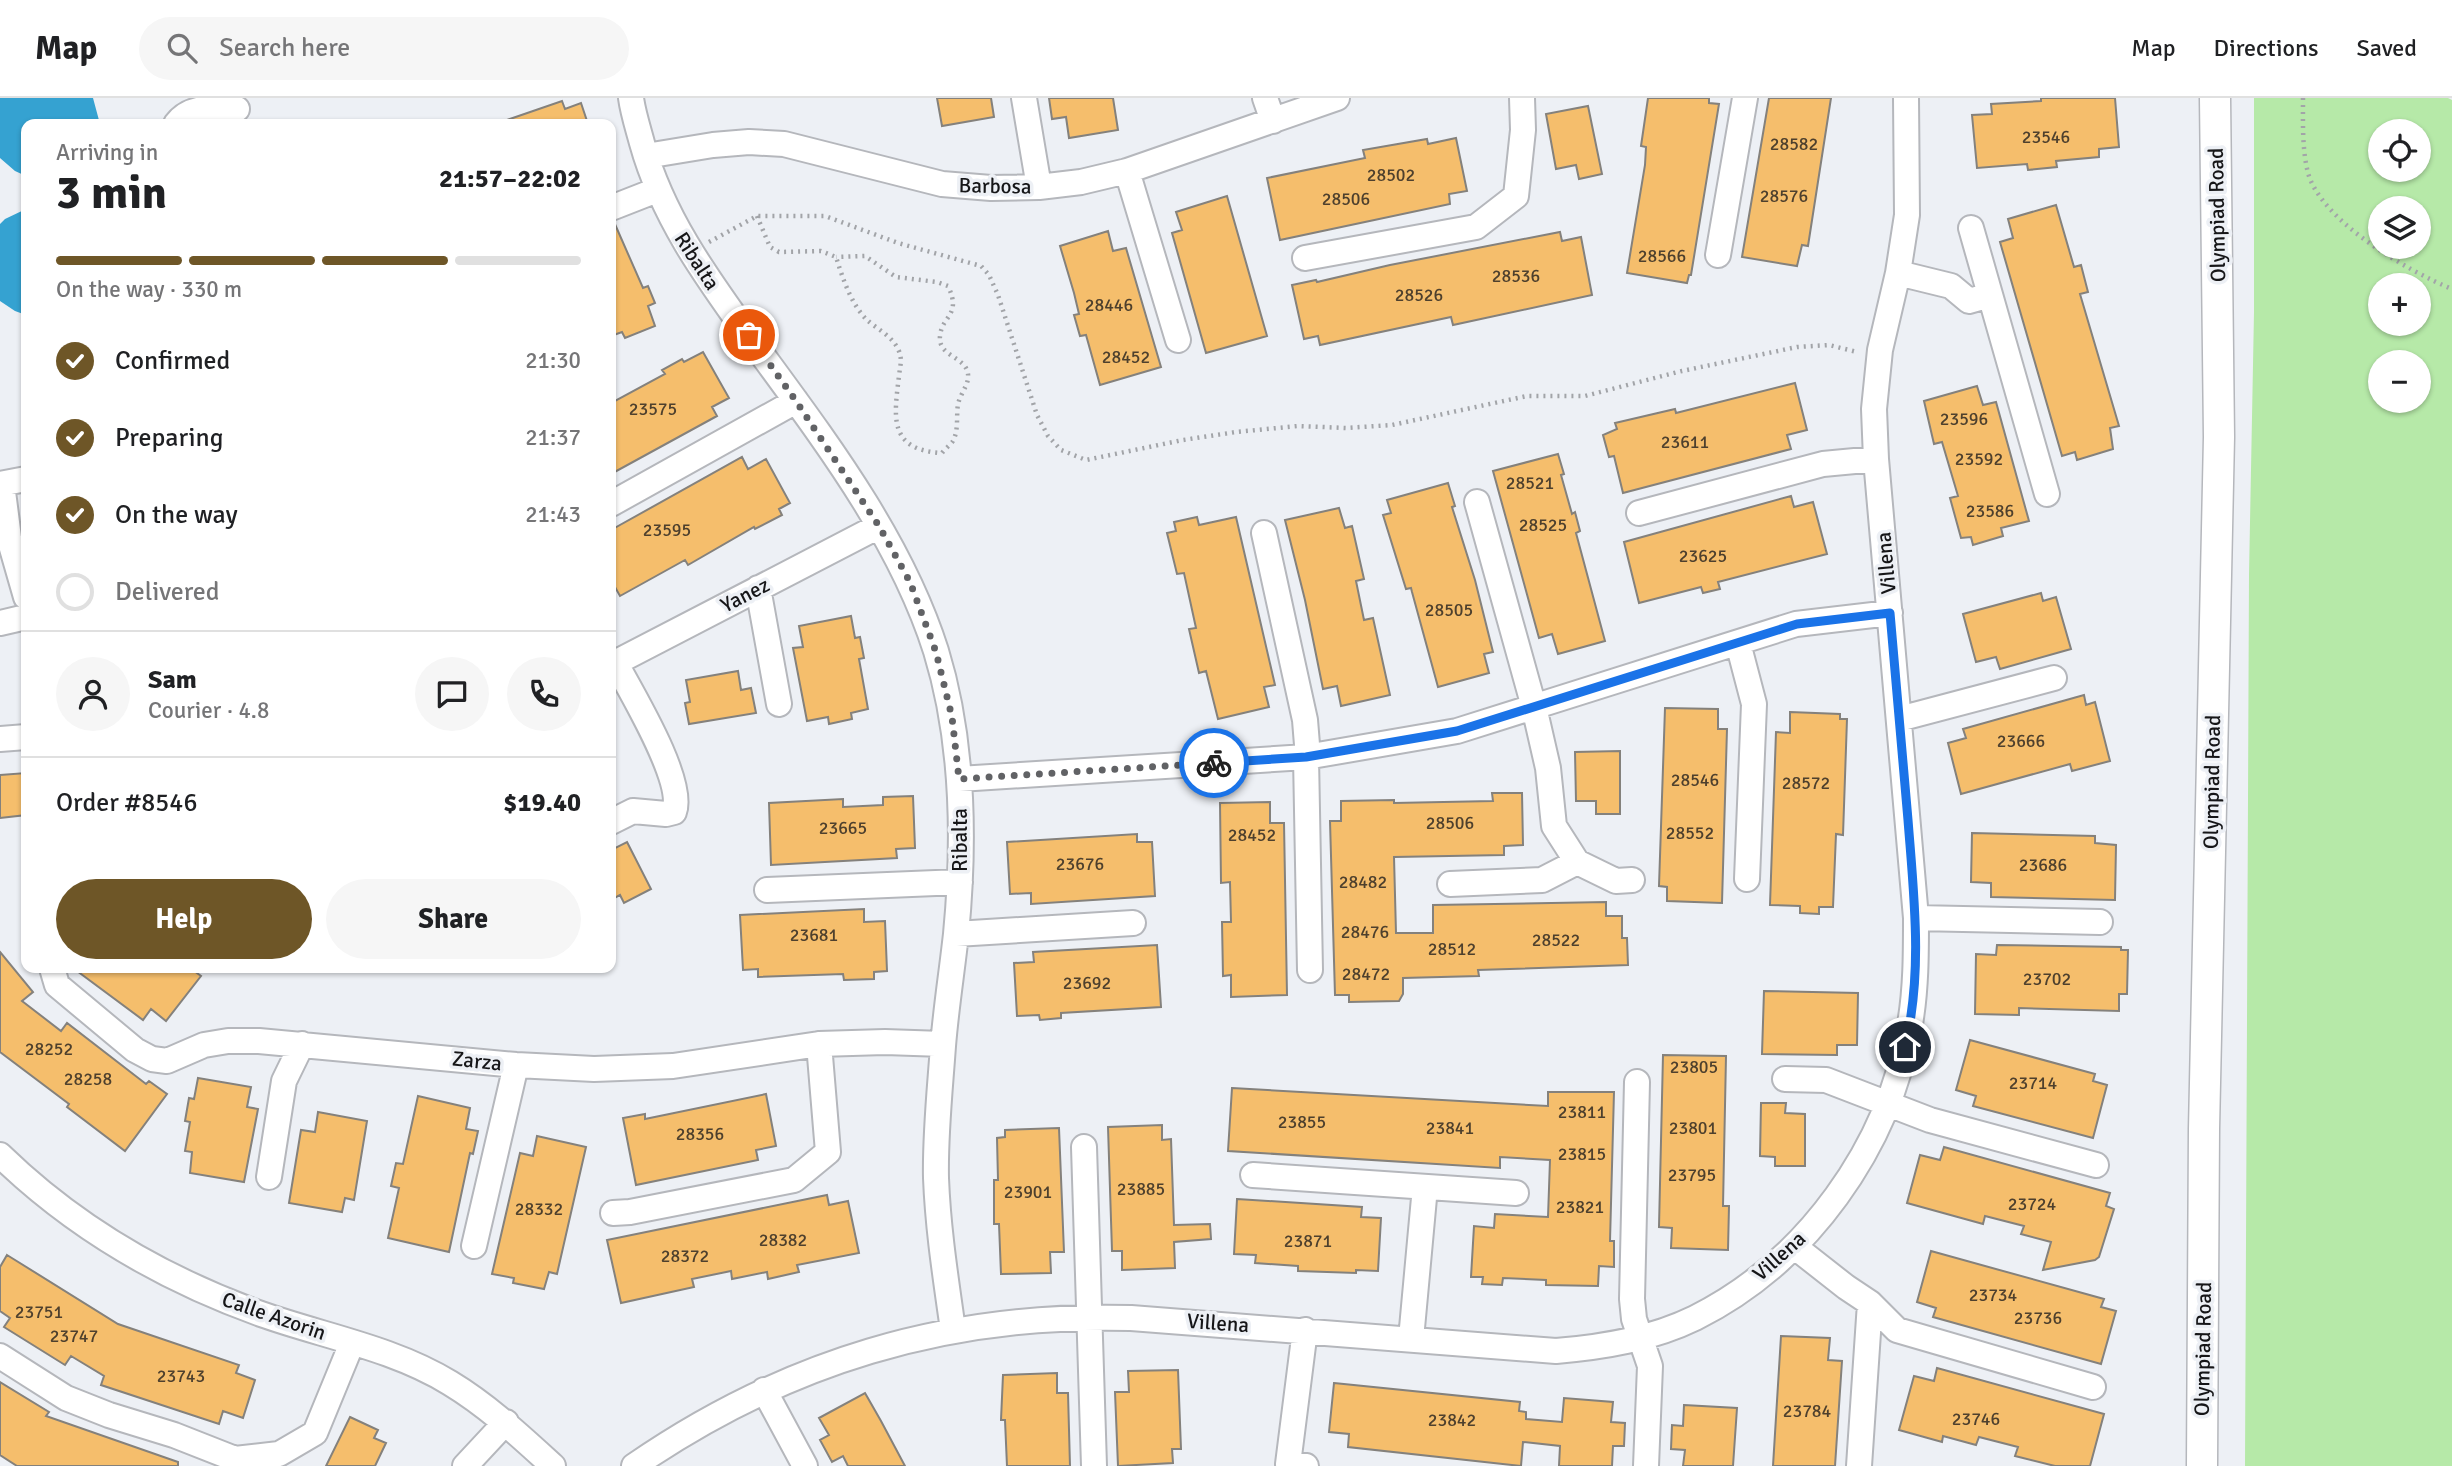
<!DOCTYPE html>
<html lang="en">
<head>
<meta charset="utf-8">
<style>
	:root { --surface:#fff; --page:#f6f6f6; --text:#202124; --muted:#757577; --line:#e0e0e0; --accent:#6e5627 }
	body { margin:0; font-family:Signika,sans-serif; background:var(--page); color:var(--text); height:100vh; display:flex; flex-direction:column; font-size:26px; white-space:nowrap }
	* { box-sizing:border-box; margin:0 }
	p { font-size:23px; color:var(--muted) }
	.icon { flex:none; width:38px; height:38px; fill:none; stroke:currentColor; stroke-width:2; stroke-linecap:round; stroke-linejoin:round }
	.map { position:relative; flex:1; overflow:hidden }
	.side { position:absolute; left:21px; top:21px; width:595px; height:854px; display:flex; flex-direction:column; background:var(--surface); border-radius:14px; box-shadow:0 2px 5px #0004 }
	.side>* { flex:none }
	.controls { position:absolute; left:2368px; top:21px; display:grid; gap:14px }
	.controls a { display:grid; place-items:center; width:63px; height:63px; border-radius:50%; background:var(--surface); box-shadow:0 2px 5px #0004; font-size:35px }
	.pin { position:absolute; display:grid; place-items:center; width:60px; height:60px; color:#fff; margin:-30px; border:4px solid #fff; border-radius:50%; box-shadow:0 2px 7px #0007 }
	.courier { position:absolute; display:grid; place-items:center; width:70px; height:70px; margin:-35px; border:5px solid #1a73e8; border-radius:50%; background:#fff; color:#222; box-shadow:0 2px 9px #0007 }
	.overview em { font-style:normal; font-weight:800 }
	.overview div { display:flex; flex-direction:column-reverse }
	.overview { display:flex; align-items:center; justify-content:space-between; height:119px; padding:0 35px }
	h1 { font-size:46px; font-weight:800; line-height:52px }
	.bar { display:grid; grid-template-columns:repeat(4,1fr); gap:10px 7px; align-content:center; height:84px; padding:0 35px }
	.bar i { height:9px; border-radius:5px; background:var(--line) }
	.bar .current { background:var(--accent) }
	.bar p { grid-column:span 4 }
	.line { display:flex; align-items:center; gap:18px; padding:0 35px; border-top:2px solid var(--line) }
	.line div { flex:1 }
	.round { display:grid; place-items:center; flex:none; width:74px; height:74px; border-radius:37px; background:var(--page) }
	ol { padding:0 35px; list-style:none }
	li { display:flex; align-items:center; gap:21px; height:77px }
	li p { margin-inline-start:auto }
	li .icon { padding:7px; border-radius:50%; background:var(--accent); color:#fff; stroke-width:4 }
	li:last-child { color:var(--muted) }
	li i { width:38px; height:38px; border:4px solid var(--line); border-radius:50% }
	.primary-button { display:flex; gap:14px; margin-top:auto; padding:14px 35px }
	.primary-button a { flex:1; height:80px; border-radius:42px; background:var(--accent); color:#fff; font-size:28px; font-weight:800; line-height:80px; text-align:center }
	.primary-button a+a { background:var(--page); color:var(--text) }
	header { display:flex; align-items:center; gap:42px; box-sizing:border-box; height:98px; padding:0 35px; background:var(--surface); border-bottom:2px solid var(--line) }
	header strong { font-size:33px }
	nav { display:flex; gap:38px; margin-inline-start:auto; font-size:24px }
	.search { width:490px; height:63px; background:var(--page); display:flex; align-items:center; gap:18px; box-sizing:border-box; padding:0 24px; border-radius:38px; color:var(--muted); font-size:26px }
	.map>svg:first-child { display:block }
	.green { fill:#b6e9a8; fill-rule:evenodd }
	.water { fill:#35a2d1 }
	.building { fill:#f5be6c; stroke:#84817c; stroke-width:2 }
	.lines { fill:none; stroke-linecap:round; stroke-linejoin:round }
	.minor-casing { stroke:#b5b7bc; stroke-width:28 }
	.major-casing { stroke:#b5b7bc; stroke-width:33 }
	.path { stroke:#a2a4a8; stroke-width:4.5; stroke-dasharray:2 5; stroke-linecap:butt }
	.minor { stroke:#fff; stroke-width:24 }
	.major { stroke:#fff; stroke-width:30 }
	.done { stroke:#616265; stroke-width:7; stroke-dasharray:0 12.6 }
	.route { stroke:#1a73e8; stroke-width:9 }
	.labels { text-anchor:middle; stroke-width:7; stroke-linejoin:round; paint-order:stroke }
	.number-label { font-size:18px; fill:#4e402d }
	.street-label { font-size:21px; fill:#161618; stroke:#edf0f5 }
</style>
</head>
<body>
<header>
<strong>Map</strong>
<div class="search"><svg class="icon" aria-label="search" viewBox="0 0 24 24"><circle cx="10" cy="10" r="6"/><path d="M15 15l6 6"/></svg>Search here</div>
<nav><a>Map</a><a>Directions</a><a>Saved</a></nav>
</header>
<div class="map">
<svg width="2452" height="1368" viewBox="0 0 2452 1368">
	<rect width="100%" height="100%" fill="#edf0f5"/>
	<!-- green -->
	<path class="green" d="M2254 0H2448L2452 2V1368H2245L2249 477 2254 214ZM2380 33H2418V72H2380ZM2380 110H2418V149H2380ZM2380 187H2418V226H2380ZM2380 264H2418V303H2380Z"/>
	<!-- water -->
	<path class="water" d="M0 0H93L100 26H26V78L15 73 0 60Z
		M26 111V217L15 213 0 203V126L5 121Z"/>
	<!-- building -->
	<path class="building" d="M937 0H991L994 19 942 28Z
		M1049 0H1113L1118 32 1069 40 1066 19 1052 21Z
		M1648 0H1709V5L1719 6 1691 177H1689L1687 185 1627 175 1645 67 1646 49 1641 48Z
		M1769 0H1831L1808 148 1802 147 1797 168 1742 159Z
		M2041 0H2115L2119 49 2099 51V59L2056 63 2057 69 2028 72 2027 66 1977 70 1972 17 1992 16 1991 6 2041 3Z
		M562 3 565 11 581 5 588 26H505L504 23Z
		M1588 8 1602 76 1579 81 1576 67 1556 71 1546 16Z
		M1456 40 1467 93 1449 96 1450 106 1280 142 1267 80 1365 60 1363 52 1427 41 1428 46Z
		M1227 98 1267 238 1206 255 1172 135 1182 132 1176 114Z
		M2056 107 2074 169 2081 167 2088 194 2080 196 2119 328 2110 330 2113 351 2077 362 2075 354 2062 358 2000 144 2013 140 2008 121Z
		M614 124 643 190 648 188 655 205 648 208 655 228 625 240 622 234 611 238V125Z
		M1108 133 1113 153 1126 150 1161 269 1100 287 1086 237 1080 238 1074 217 1079 216 1074 195 1060 148Z
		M1560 134 1562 143 1581 139 1592 197 1453 227 1451 219 1320 247 1318 238 1304 241 1292 187 1316 182 1317 184 1390 167Z
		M703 254 729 300 712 309 717 318 611 376V305L665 276 662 272 682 261 684 264Z
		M1795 285 1807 332 1787 337 1791 351 1623 395 1614 358 1609 359 1603 337 1617 331 1615 325 1675 311 1676 315Z
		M1977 288 1983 307 1996 304 2029 423 2001 430 2003 438 1973 447 1971 439 1961 440 1950 400 1958 398 1942 344 1934 346 1924 303Z
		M1558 356 1564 376 1561 377 1572 416 1575 414 1580 433 1576 435 1605 543 1558 556 1552 536 1539 540 1493 373Z
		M742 359 748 371 766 361 790 405 779 411 782 417 755 431 754 429 688 467 685 462 620 498 611 482V432Z
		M1448 385 1455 408 1452 409 1475 482 1493 554 1484 556 1489 575 1438 589 1412 494 1411 490 1406 491 1383 417 1391 415 1387 402Z
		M1791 398 1794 409 1813 404 1827 456 1718 484 1720 491 1703 495 1701 489 1639 505 1624 444Z
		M1339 410 1345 430 1352 428 1364 481 1356 483 1364 522 1373 520 1390 597 1341 608 1337 588 1323 591 1305 502 1285 422Z
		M1197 419 1199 427 1236 419 1275 587 1264 589 1269 609 1218 621 1206 573 1199 575 1189 531 1196 530 1184 475 1177 476 1167 435 1176 433 1174 424Z
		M2041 495 2043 503 2056 499 2071 551 2000 571 1996 559 1976 564 1963 516Z
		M851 518 855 540 860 539 864 560 859 561 868 611 851 615 852 621 829 626 828 619 807 623 793 550 803 549 799 528Z
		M738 573 741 592 751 590 756 615 689 626 685 605 690 604 686 582Z
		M2084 597 2086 607 2095 604 2110 663 2072 673 2070 666 1961 696 1948 645 1966 640 1963 631Z
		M1665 610 1718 611V631H1727L1722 805 1667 803V789L1659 788Z
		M1790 614 1840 616V621H1847L1843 737 1836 736 1833 809H1819V816L1800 815V808L1770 807 1776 634 1790 635Z
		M1620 653V716H1596V703H1576L1575 654Z
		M26 675V717L0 720V677Z
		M1492 695H1522L1523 747 1504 748V757L1394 759 1396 835H1433V807L1606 804V818H1622V840H1627L1628 867 1478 872 1479 878 1403 880V896L1399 903 1349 904V897H1335L1330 723H1341V703L1394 702V705L1493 703Z
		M913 698 915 750 896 751 897 760 771 767 769 705 843 701V709L883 707V699Z
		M1270 704V725H1284L1287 897 1231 899V877L1223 878 1222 824H1231L1230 784 1221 785 1220 705Z
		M1972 735 2095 738V745L2116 747 2115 802 1991 799V785L1971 784Z
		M1137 736V744H1152L1155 798 1031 806V795L1010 796 1007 744Z
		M627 744 651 791 624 805 620 797 611 802V752Z
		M864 811V824L885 823 887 873 874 874V881L844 882 843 876 758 879V871L743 872 740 817Z
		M1157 847 1161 909 1061 915V920L1040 922 1039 917 1017 918 1014 865 1034 864 1033 854Z
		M1997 847 2121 849V852H2128L2127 896H2119V913L2019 910V917L1975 916 1976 856 1996 857Z
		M0 854 33 894 22 903 61 933 67 925 146 986 149 983 167 996 125 1053 67 1009 69 1006 0 954Z
		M73 870H190L201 878 166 923 151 911 143 922Z
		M1764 893 1858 895 1857 947H1837V957L1762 956Z
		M1970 942 2095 976 2093 983 2107 987 2093 1040 1973 1008 1976 998 1956 992Z
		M1663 957 1726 958 1723 1108H1729L1728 1152 1671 1150 1672 1130 1659 1129Z
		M198 980 251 989 247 1009 258 1011 244 1084 190 1075 192 1054 185 1053 190 1024 185 1023 189 1000 194 1001Z
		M1232 990 1548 1008V994H1614L1610 1143H1614V1169L1599 1168 1598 1188 1546 1187V1182L1503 1180 1502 1187 1482 1186 1483 1179H1471L1474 1128 1494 1130 1495 1116 1548 1119 1550 1062 1500 1059V1070L1228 1053Z
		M766 996 776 1048 756 1052 758 1062 636 1087 623 1020 645 1016V1021Z
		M418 998 470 1010 466 1031 478 1033 473 1056 470 1055 449 1154 388 1140 399 1090 391 1088 396 1065 403 1066Z
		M1761 1005H1786L1785 1015 1805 1016V1068H1775V1059L1760 1058Z
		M318 1014 367 1023 354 1102 345 1100 342 1114 289 1105 301 1032 315 1034Z
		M1162 1027V1042L1171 1041 1174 1127 1210 1126 1211 1141 1174 1144 1175 1170 1122 1172V1153H1112L1108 1029Z
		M1059 1030 1064 1154H1050L1051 1175 1001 1176 999 1126H994V1082H998L997 1040 1005 1039V1032Z
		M537 1038 586 1049 557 1176 549 1174 544 1191 513 1185 514 1180 492 1176 520 1055 533 1058Z
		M1944 1049 2110 1095 2106 1108 2114 1111 2099 1159 2095 1162 2043 1172 2051 1144 2021 1136 2024 1128 1985 1118 1983 1126 1907 1105 1920 1057 1940 1062Z
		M827 1097 829 1107 848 1103 859 1155 797 1167 799 1174 768 1181 767 1174 732 1181 731 1173 692 1181 694 1189 621 1205 607 1142Z
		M1237 1101 1362 1109 1361 1119 1381 1120 1378 1173 1356 1172V1175L1298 1173V1168L1255 1165 1256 1157 1234 1156Z
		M1931 1153 2104 1201 2101 1209 2116 1213 2101 1266 1933 1219 1936 1210 1917 1204Z
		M7 1157 118 1226 239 1267 236 1275 255 1282 243 1320 223 1313 219 1326 101 1287 104 1278 71 1258 65 1267 4 1229 10 1220 0 1213V1169Z
		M1781 1238 1830 1240 1828 1262 1842 1263 1835 1368H1773Z
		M1937 1270 2104 1316 2090 1368H2055L2015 1358 2018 1349 1979 1339 1976 1347 1943 1338 1942 1344 1899 1332 1914 1278 1934 1283Z
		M1178 1272 1181 1351H1172L1173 1365 1118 1368 1115 1294H1129L1128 1273Z
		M1057 1275V1295H1068L1070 1368H1007L1005 1322H1001L1003 1277Z
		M0 1284 49 1314 46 1318 178 1364V1368H17L0 1357Z
		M1334 1285 1520 1304 1519 1313 1526 1314V1321L1562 1324 1564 1300 1613 1304 1611 1324 1625 1325 1624 1348H1613L1612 1368H1559L1560 1348 1523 1344 1521 1368 1348 1349 1349 1336 1329 1334Z
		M865 1295 881 1323 905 1368H848L843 1358 832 1364 820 1342 829 1337 819 1320Z
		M1684 1307 1737 1310 1733 1368H1683L1685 1352 1671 1351 1672 1327 1683 1328Z
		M350 1319 378 1332 374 1340 386 1345 375 1368H326Z"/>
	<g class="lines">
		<defs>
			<path id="minor" d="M631 0C633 15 638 30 642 45 665 128 717 193 766 262 832 352 902 446 936 553 964 644 965 742 956 836 952 873 946 910 943 948 940 991 935 1037 936 1080 938 1132 946 1182 953 1232
				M1024 0 1039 89
				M1265 0 1273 23
				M176 26C191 6 215 11 237 11
				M646 58 713 47 749 44 784 46 942 86 991 90 1039 89 1081 84 1127 73 1337 0
				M1127 73 1178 242
				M611 110 657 92
				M1971 130 2047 396
				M1718 157 1745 0
				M1305 160 1476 129 1516 98 1523 32 1522 0
				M1898 175 1951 188 1969 203 1990 197
				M0 386 26 381
				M2 386 9 440 26 499
				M1477 404 1534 609 1548 670 1554 728 1577 764
				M611 406 796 303
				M1639 415 1823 366 1876 361
				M1264 435 1305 622 1308 659
				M758 490 779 606
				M0 525 26 519
				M1738 545 1754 606 1747 781
				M611 567 879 428
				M1899 621 2054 580
				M0 641 26 639
				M1306 659 1310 872
				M959 681 1306 659 1457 633 1796 526 1890 515
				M611 724 633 713 666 716 674 714C686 684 631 594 615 564
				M1450 786 1542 782 1577 764 1616 783 1632 782
				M767 792 960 784
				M1916 820 2100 824
				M956 836 1133 825
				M52 870 57 887 135 952 152 961 167 963 204 947 228 943H259L516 967 594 971 673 968 819 946 885 944 943 946
				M1785 981 1826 982 1930 1022 2096 1067
				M1637 984 1632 1201 1634 1221 1650 1268 1646 1368
				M1084 1049 1094 1368
				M0 1057C74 1129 164 1181 261 1216 323 1238 393 1250 450 1285 488 1308 520 1338 553 1368
				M1253 1077 1516 1095
				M269 1079 284 983 302 946
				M613 1115 630 1114 794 1082 828 1054 819 946
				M474 1148 516 967
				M1795 1149 1846 1189 1870 1205 1897 1232 2093 1289
				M1305 1232 1288 1366 1306 1368
				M1411 1241 1425 1089
				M0 1258 66 1300 109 1317 174 1337 235 1361 279 1356 315 1335 352 1245
				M764 1292 805 1368
				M465 1368 506 1324
				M634 1368C785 1264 947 1215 1131 1220L1556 1253C1604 1249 1652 1241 1695 1220 1807 1164 1889 1049 1910 926 1916 891 1916 856 1916 820L1876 361 1874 311 1880 252 1898 175 1907 117 1906 0
				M1859 1368 1870 1205"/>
			<path id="major" d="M2202 1368 2204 1031 2219 339 2215 0"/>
		</defs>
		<!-- minor casing -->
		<use href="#minor" class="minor-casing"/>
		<!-- major casing -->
		<use href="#major" class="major-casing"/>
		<!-- path -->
		<path class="path" d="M2303 0C2303 25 2302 51 2308 75 2322 124 2408 173 2452 191
			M757 118 770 149 779 154 821 153 836 159C843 181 851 206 867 222 877 231 892 238 898 251 903 261 900 268 899 278 894 319 888 352 942 355 945 351 950 347 953 343 959 331 956 318 958 306 961 293 973 283 966 270 959 258 938 256 940 238 942 217 962 218 948 188L937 184 896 179 865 158 836 159
			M709 144 757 118H825L898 145 981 168 989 177 998 197 1037 317 1048 338 1061 352 1086 362 1183 342 1236 334 1298 328 1346 330 1392 327 1527 298H1585L1682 273 1797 249 1829 247 1857 254"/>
		<!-- minor -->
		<use href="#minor" class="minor"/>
		<!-- major -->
		<use href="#major" class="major"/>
	</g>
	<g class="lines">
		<!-- done -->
		<path class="done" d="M749 237 796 303 879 428 910 484 936 554 952 619 959 681 1214 665"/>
		<!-- route -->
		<path class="route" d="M1214 665 1306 659 1457 633 1797 526 1890 515C1896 584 1902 653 1908 722 1914 799 1923 874 1905 949"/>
	</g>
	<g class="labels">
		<!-- number labels -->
		<g class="number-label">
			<text x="2046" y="45">23546</text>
			<text x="1794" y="52">28582</text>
			<text x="1391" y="83">28502</text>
			<text x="1784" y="104">28576</text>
			<text x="1346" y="107">28506</text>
			<text x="1662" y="164">28566</text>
			<text x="1516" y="184">28536</text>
			<text x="1419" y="203">28526</text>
			<text x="1109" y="213">28446</text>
			<text x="1126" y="265">28452</text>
			<text x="653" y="317">23575</text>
			<text x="1964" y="327">23596</text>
			<text x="1685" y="350">23611</text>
			<text x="1979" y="367">23592</text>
			<text x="1530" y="391">28521</text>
			<text x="1990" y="419">23586</text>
			<text x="1543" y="433">28525</text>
			<text x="667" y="438">23595</text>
			<text x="1703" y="464">23625</text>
			<text x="1449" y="518">28505</text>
			<text x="2021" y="649">23666</text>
			<text x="1695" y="688">28546</text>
			<text x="1806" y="691">28572</text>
			<text x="1450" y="731">28506</text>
			<text x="843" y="736">23665</text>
			<text x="1690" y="741">28552</text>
			<text x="1252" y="743">28452</text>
			<text x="1080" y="772">23676</text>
			<text x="2043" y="773">23686</text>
			<text x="1363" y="790">28482</text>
			<text x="1365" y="840">28476</text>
			<text x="814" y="843">23681</text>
			<text x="1556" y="848">28522</text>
			<text x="1452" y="857">28512</text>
			<text x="1366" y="882">28472</text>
			<text x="2047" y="887">23702</text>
			<text x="1087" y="891">23692</text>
			<text x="49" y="957">28252</text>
			<text x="1694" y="975">23805</text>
			<text x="88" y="987">28258</text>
			<text x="2033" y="991">23714</text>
			<text x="1582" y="1020">23811</text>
			<text x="1302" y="1030">23855</text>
			<text x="1450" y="1036">23841</text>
			<text x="1693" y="1036">23801</text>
			<text x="700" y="1042">28356</text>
			<text x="1582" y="1062">23815</text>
			<text x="1692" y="1083">23795</text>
			<text x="1141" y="1097">23885</text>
			<text x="1028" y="1100">23901</text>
			<text x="2032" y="1112">23724</text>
			<text x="1580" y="1115">23821</text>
			<text x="539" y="1117">28332</text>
			<text x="783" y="1148">28382</text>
			<text x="1308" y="1149">23871</text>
			<text x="685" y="1164">28372</text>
			<text x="1993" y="1203">23734</text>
			<text x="39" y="1220">23751</text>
			<text x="2038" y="1226">23736</text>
			<text x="74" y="1244">23747</text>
			<text x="181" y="1284">23743</text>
			<text x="1807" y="1319">23784</text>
			<text x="1976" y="1327">23746</text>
			<text x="1452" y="1328">23842</text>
		</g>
		<!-- street labels -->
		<g class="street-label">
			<text transform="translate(995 88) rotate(1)" y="7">Barbosa</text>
			<text transform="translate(2217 117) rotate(-91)" y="7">Olympiad Road</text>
			<text transform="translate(697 163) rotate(57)" y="7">Ribalta</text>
			<text transform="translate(1886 465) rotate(-95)" y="7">Villena</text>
			<text transform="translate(745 497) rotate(-27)" y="7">Yanez</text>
			<text transform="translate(2212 684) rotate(-89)" y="7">Olympiad Road</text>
			<text transform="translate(960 742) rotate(-90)" y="7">Ribalta</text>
			<text transform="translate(477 963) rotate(6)" y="7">Zarza</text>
			<text transform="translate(1779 1158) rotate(-42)" y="7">Villena</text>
			<text transform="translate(274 1218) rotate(19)" y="7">Calle Azorin</text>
			<text transform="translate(1218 1225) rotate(4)" y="7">Villena</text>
			<text transform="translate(2203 1251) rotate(-89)" y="7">Olympiad Road</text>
		</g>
	</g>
</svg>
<div class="controls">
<a><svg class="icon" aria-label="locate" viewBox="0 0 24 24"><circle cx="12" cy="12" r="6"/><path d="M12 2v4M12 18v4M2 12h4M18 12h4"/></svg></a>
<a><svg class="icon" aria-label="layers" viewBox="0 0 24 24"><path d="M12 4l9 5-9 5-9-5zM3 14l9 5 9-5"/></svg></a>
<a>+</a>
<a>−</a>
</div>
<div class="pin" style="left:749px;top:237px;background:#ea580c"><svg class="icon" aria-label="bag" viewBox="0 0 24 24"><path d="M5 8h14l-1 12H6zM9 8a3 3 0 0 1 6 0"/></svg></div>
<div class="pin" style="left:1905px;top:949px;background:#1f2937"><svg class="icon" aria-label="home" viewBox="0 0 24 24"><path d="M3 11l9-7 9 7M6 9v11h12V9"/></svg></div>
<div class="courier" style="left:1214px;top:665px"><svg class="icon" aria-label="bike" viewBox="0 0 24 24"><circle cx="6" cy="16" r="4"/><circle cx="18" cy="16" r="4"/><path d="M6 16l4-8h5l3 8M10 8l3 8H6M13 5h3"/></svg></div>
<section class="side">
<div class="overview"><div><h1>3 min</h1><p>Arriving in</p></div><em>21:57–22:02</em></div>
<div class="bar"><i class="current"></i><i class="current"></i><i class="current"></i><i></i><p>On the way · 330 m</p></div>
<ol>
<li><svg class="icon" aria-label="check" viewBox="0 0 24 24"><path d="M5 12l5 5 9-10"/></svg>Confirmed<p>21:30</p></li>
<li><svg class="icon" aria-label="check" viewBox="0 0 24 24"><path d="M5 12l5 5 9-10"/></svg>Preparing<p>21:37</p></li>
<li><svg class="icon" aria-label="check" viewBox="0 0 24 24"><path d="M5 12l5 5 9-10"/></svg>On the way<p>21:43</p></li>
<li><i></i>Delivered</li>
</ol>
<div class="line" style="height:126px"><a class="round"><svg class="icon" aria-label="person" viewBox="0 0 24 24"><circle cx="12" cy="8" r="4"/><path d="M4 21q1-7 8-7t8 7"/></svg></a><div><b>Sam</b><p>Courier · 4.8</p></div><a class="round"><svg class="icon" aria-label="chat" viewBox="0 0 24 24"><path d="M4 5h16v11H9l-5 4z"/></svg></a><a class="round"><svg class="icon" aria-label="phone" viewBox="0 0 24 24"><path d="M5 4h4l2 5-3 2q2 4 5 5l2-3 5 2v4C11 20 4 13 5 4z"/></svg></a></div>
<div class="line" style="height:91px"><div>Order #8546</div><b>$19.40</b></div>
<div class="primary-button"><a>Help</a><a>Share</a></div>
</section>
</div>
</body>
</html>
